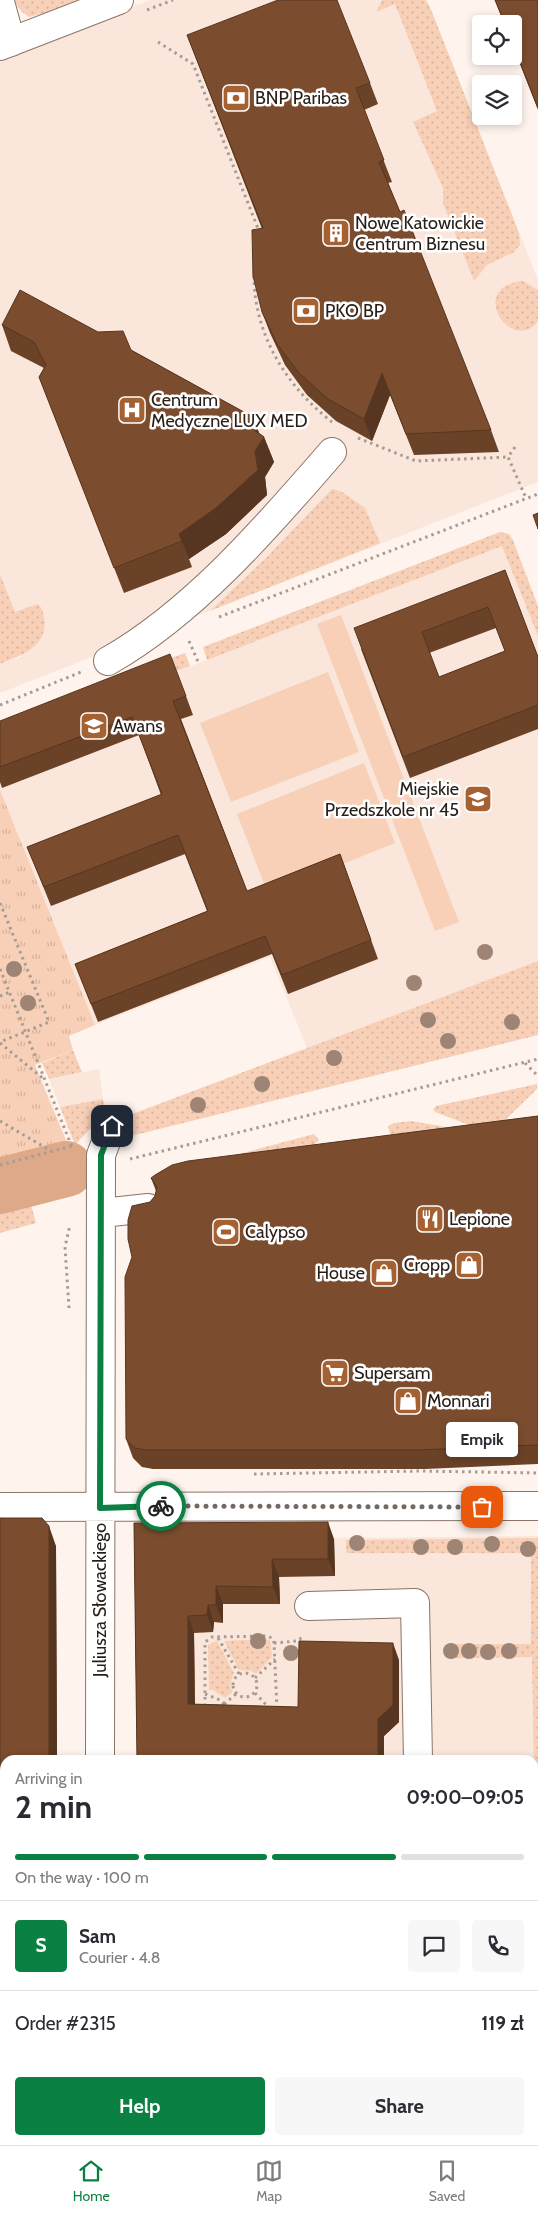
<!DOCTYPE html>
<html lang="en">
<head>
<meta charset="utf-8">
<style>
	:root { --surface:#fff; --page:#f7f7f7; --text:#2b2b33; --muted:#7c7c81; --line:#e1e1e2; --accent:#0b8043 }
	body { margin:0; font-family:Cabin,sans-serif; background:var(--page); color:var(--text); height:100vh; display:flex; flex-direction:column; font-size:19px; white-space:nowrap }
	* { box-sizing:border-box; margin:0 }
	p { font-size:16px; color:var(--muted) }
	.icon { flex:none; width:28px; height:28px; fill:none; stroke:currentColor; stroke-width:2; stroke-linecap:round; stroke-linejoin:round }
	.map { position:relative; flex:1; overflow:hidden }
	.drawer { position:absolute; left:0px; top:1755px; width:539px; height:390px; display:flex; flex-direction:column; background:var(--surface); border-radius:15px 15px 0 0; box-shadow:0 2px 8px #0003 }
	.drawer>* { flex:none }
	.tools { position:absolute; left:472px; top:15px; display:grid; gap:10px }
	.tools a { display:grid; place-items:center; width:50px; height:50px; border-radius:5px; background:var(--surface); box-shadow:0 2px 8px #0003; font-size:25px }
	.pin { position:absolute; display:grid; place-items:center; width:42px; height:42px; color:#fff; margin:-21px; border-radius:10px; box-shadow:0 2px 8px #0006 }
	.courier { position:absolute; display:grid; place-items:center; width:50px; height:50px; margin:-25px; border:4px solid #0b8043; border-radius:50%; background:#fff; color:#222; box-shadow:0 1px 6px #0007 }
	.bubble { position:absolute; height:35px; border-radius:5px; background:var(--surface); box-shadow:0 2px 8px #0003; font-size:16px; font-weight:700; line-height:35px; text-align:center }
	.summary em { font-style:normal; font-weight:700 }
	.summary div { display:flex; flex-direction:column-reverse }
	.summary { display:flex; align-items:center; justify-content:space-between; height:85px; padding:0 15px }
	h1 { font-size:32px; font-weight:700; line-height:38px }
	.bar { display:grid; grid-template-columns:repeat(4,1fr); gap:8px 5px; align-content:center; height:60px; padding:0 15px }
	.bar i { height:6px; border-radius:4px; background:var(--line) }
	.bar .selected { background:var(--accent) }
	.bar p { grid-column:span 4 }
	.line { display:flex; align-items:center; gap:12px; padding:0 15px; border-top:1px solid var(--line) }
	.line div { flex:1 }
	.round { display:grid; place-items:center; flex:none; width:52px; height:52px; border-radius:5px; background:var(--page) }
	.cta { display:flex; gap:10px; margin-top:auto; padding:10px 15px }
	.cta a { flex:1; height:58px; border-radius:5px; background:var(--accent); color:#fff; font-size:20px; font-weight:700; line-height:58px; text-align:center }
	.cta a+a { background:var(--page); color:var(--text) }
	.dock { display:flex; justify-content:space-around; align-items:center; height:70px; border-top:1px solid var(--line); background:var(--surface); font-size:14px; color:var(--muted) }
	.dock a { display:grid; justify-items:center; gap:2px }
	.dock .selected { color:var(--accent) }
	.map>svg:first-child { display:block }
	.built { fill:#fae6da }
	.grass { fill:url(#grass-dots) }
	.park { fill:url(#park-tufts) }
	.pitch { fill:#f8d0b7 }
	.water { fill:url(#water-waves) }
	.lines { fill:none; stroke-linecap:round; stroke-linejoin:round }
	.river { stroke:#dda988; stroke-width:56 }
	.minor-casing { stroke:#8b7466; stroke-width:30 }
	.path { stroke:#a69c95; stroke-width:3; stroke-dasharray:2.5 4; stroke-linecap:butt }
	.minor { stroke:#fff; stroke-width:28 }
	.tree { fill:#9d8474 }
	.wall { fill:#6a4228; fill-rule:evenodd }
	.shaded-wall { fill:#563620 }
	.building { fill:#7b4d2e; stroke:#563620; fill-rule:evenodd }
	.done { stroke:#736963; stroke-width:5; stroke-dasharray:0 9 }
	.route { stroke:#0b8043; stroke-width:6 }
	.labels { text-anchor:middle; stroke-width:5; stroke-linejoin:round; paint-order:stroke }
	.poi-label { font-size:18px; fill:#271e18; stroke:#fff; text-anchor:start }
	.street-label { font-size:18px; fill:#271e18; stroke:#fff }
</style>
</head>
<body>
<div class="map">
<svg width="538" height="2145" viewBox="0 0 538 2145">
	<defs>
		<pattern id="grass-dots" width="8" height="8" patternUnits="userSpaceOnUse" patternTransform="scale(1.25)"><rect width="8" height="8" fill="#f8d0b7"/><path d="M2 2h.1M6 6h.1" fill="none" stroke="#d5b29d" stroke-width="1.8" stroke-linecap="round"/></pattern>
		<pattern id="park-tufts" width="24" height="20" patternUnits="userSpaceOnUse" patternTransform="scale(1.25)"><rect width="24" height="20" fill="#f8d0b7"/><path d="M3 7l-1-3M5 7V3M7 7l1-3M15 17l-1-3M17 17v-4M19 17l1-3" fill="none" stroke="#d5b29d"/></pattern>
		<pattern id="water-waves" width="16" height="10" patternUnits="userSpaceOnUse" patternTransform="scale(1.25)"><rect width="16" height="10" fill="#dda988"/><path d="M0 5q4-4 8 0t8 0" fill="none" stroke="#b3896e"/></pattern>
	</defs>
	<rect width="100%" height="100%" fill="#fff4ed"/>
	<!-- built -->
	<path class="built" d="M150 0H427L538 280V482L0 693V664L20 657 15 613 0 574V57Z
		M503 545 538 636V961L307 1048 270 957 95 1025 0 790V740Z
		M99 1069 103 1099 60 1107 49 1079Z
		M538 1536V1778H534V1760H143L141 1540Z"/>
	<!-- grass -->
	<path class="grass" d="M13 0H78L45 13 29 17 21 11Z
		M382 0H425L430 7 519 233 520 245 514 252 487 265 474 281 443 203V188L413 122 437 111 395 4 376 12Z
		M523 281 538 290V321C511 356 466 286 523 281Z
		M332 489 342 492 365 508 380 543 210 611 266 558Z
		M500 532 509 534 513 540 538 606V636L502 546 207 660 203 647Z
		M0 574 15 612 38 604C42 608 43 612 44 618 49 646 21 656 0 664Z
		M185 653 190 666 138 686 133 672Z
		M538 961V1035L127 1137V1116Z
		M73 1050 82 1072 49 1079 42 1063Z
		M537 1084V1089L499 1126H472L435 1112 433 1109 436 1106Z
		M103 1099 106 1120 89 1130 75 1145 60 1107Z
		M411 1121 441 1126 454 1131 395 1141 389 1131 388 1126 394 1123Z
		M314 1134 319 1140 309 1150 213 1161Z
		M29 1198 36 1223 0 1233V1205Z
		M538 1538V1774H534L532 1657 448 1658 447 1644H531V1553H346V1540Z
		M265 1639 270 1640 272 1657 256 1674 252 1671 239 1670 224 1641Z
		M217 1641 234 1673 230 1684 232 1692 225 1698 213 1690H209L208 1645Z"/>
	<!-- park -->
	<path class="park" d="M0 790 95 1025 69 1036 73 1050 35 1065 68 1145 0 1162Z"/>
	<!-- pitch -->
	<path class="pitch" d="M341 615 459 922 435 931 317 624Z
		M328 672 359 752 231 802 200 723Z
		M364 763 395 843 268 894 237 814Z"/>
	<!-- water -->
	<path class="water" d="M59 1168 62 1181 0 1196V1184Z"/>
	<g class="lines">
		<!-- river -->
		<path class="river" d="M0 1186 66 1169"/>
		<defs>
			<path id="minor" d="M0 2 11 42
				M0 46 119 0
				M108 661C193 613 268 526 332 452
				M102 1213 148 1208
				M0 1507 538 1506
				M309 1606 415 1603 418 1760
				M100 1760 101 1155 112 1126
				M534 1827H538
				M0 1839H5
				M0 2142 106 2140"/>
		</defs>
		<!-- minor casing -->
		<use href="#minor" class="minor-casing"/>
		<!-- path -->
		<path class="path" d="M147 10 173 0
			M158 42 193 64 259 231
			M254 276C254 335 287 387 332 422
			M358 438 416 461 508 457
			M515 447 508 457 526 498
			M219 617 538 494
			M189 641 199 664
			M0 705 81 672
			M0 903 49 1022 0 1042
			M0 969 72 1147
			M0 996 10 992
			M0 1043 45 1080
			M525 1063 538 1076
			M0 1121 51 1151
			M130 1159 538 1059
			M0 1165 72 1146
			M69 1308 65 1247 70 1225
			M254 1474 420 1471 538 1473
			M218 1638 239 1674
			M274 1643 297 1641 304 1636
			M233 1685a12 12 0 1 1 24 0a12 12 0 1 1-24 0Z
			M255 1678 275 1659
			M255 1693 270 1709
			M205 1694 220 1700 227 1707
			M224 1704 236 1694
			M205 1706V1642L212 1637 268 1636 273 1639 274 1643 277 1709
			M0 1804H5
			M534 2136 538 2133
			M138 2145V2140
			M521 2145 528 2140"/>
		<!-- minor -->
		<use href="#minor" class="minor"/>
	</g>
	<!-- trees -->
	<g class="tree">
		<circle cx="485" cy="952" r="8"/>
		<circle cx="14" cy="969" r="8"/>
		<circle cx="414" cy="983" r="8"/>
		<circle cx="28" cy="1003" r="8"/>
		<circle cx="428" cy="1020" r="8"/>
		<circle cx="512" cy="1022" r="8"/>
		<circle cx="448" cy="1041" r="8"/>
		<circle cx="334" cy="1058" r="8"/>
		<circle cx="262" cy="1084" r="8"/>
		<circle cx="198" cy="1105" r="8"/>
		<circle cx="357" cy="1543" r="8"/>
		<circle cx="492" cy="1544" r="8"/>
		<circle cx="421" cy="1547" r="8"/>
		<circle cx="455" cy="1547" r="8"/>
		<circle cx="528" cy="1549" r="8"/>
		<circle cx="258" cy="1641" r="8"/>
		<circle cx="451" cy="1651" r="8"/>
		<circle cx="469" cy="1651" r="8"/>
		<circle cx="509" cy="1651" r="8"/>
		<circle cx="488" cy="1652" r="8"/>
		<circle cx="291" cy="1653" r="8"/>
	</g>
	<!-- wall -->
	<path class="wall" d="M495 0H538V110L514 49V24H504Z
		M187 35 370 83 378 104 364 110 392 182 388 183 491 430 499 452 414 455 390 395 372 441 336 421 307 395 285 365 270 333 262 312V229Z
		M2 325 131 350 253 417 259 433 264 437 274 462 265 477 267 495 226 534 189 559 192 567 124 593 39 377 44 368 11 351Z
		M505 570 538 657V729L410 778 361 649ZM496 628 505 651 439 677 429 653Z
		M186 696 193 715 181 719 247 891 340 854 378 959 288 994 272 954 98 1022 75 964 207 911 185 854 51 906 27 847 161 795 139 735 2 788 0 782V721Z
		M538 1116V1464L425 1469H153L142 1467 133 1458 126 1439 132 1257 150 1202 155 1196 156 1191 151 1178Z
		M0 1518 56 1546 57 1760H5V1790H0Z
		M134 1523 334 1539 335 1576 279 1577 280 1604H223V1623L214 1622 213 1632 194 1633 195 1704 298 1707 399 1660V1722L384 1736 137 1760Z
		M0 1858H5V2104H0Z
		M538 1939V2102L534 2104V1941Z"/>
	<!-- shaded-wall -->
	<path class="shaded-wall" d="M382 373 390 395 372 441 364 419Z
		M253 417 262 441 264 437 274 462 265 477 267 495 226 534 189 559 179 534 250 427Z
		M328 1522 334 1539 335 1576 328 1559Z
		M49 1526 56 1546 57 1760H49Z
		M272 1559 279 1577 280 1604 273 1587Z
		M216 1586 223 1604V1623L216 1605Z
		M208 1605 214 1622 213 1632 207 1615Z
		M188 1616 194 1633 195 1721 188 1704Z
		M393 1643 399 1660V1722L384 1736V1760H378V1719Z
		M534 2086 538 2097V2102L534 2104Z
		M363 2140H371L373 2145H356Z"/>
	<!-- building -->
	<path class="building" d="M278 0H337L370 83 356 88 384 160 379 162 400 212 404 210 491 430 406 434 382 373 364 419 328 399 299 373 277 344 262 312 253 276 252 230 263 228 187 35Z
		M495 0H538V108L514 47V24H505Z
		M20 290 98 332 123 331 131 350 253 417 250 427 264 437 255 451 258 470 216 508 179 534 182 541 114 568 39 377 46 365 34 342 2 325Z
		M538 513V529L533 515Z
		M505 570 538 657V705L403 757 354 628ZM488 607 505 651 439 677 422 632Z
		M170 654 186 696 173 701 247 891 340 854 371 940 282 975 265 936 91 1004 75 964 208 911 178 835 44 887 27 847 162 794 132 717 0 767V721Z
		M538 1116V1445L418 1450H147L135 1448 126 1439 125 1277 132 1257 128 1239V1220L132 1206 150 1202 155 1196 157 1187 151 1178 155 1175 172 1165 188 1161Z
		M0 1518H42L49 1526V1760H5V1770H0Z
		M328 1522V1559H272L273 1587 216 1586V1605H208L207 1615 188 1616V1704L298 1707 299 1641 393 1643V1705L378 1719V1760H137L134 1523Z
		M0 1858H5V2085H0Z
		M538 1939V2090L534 2084V1941Z
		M159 2140H363L356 2145H150Z
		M372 2140H493L496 2145H375Z
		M538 2140V2145H530Z"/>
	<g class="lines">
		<!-- done -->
		<path class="done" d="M161 1506 482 1507"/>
		<!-- route -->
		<path class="route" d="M112 1126 101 1155 100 1508 161 1506"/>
	</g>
	<!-- icons -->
	<defs>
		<symbol id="bank-square" viewBox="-11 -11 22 22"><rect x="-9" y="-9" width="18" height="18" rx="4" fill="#a56132" stroke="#fff"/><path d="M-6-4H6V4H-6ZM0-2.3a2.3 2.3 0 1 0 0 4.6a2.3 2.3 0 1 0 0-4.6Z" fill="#fff"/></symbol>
		<symbol id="building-square" viewBox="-11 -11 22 22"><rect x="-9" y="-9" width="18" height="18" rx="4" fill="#a56132" stroke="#fff"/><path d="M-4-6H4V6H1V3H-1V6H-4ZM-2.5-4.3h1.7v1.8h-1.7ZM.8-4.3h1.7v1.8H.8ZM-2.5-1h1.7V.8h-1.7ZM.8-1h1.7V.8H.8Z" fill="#fff"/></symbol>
		<symbol id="hospital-square" viewBox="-11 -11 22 22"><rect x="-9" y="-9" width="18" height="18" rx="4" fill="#a56132" stroke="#fff"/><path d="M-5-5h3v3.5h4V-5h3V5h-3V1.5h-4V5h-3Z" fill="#fff"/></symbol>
		<symbol id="university-square" viewBox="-11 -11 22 22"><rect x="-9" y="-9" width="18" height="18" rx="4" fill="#a56132" stroke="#fff"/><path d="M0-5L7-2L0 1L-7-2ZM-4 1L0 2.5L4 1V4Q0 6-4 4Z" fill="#fff"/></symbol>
		<symbol id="school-square" viewBox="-11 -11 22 22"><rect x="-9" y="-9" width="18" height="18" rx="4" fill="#a56132" stroke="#fff"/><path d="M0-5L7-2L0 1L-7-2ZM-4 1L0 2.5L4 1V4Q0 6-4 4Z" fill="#fff"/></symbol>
		<symbol id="restaurant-square" viewBox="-11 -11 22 22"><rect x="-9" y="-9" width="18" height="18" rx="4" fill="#a56132" stroke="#fff"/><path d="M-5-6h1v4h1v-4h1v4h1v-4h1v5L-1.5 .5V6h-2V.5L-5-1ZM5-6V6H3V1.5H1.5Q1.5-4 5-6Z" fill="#fff"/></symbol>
		<symbol id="stadium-square" viewBox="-11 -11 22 22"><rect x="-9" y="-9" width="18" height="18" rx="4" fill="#a56132" stroke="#fff"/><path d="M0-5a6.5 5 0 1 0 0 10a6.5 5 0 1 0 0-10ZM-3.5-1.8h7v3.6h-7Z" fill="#fff"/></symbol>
		<symbol id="shop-square" viewBox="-11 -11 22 22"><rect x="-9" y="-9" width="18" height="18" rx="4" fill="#a56132" stroke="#fff"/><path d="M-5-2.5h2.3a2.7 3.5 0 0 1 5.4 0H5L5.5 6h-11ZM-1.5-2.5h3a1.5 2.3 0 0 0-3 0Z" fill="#fff"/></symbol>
		<symbol id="supermarket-square" viewBox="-11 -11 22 22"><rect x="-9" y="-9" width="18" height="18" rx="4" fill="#a56132" stroke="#fff"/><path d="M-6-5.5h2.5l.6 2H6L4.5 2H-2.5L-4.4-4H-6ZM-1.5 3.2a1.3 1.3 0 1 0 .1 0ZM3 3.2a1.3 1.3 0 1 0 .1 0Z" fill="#fff"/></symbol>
	</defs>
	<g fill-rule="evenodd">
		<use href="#bank-square" x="220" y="82" width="32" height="32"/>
		<use href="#building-square" x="320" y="217" width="32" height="32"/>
		<use href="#bank-square" x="290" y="295" width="32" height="32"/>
		<use href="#hospital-square" x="116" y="394" width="32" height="32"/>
		<use href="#university-square" x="78" y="710" width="32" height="32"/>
		<use href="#school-square" x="462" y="783" width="32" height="32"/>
		<use href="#restaurant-square" x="414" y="1203" width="32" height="32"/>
		<use href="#stadium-square" x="210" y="1216" width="32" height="32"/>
		<use href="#shop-square" x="453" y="1249" width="32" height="32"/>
		<use href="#shop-square" x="368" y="1257" width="32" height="32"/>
		<use href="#supermarket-square" x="319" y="1357" width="32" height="32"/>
		<use href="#shop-square" x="392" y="1385" width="32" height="32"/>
	</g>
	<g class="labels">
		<!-- poi labels -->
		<g class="poi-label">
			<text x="255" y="104">BNP Paribas</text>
			<text x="355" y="229">Nowe Katowickie<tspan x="355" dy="21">Centrum Biznesu</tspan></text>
			<text x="325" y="317">PKO BP</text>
			<text x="151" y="406">Centrum<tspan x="151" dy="21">Medyczne LUX MED</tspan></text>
			<text x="113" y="732">Awans</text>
			<text x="459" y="795" text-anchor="end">Miejskie<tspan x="459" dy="21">Przedszkole nr 45</tspan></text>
			<text x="449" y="1225">Lepione</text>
			<text x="245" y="1238">Calypso</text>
			<text x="450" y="1271" text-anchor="end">Cropp</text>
			<text x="365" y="1279" text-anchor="end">House</text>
			<text x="354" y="1379">Supersam</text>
			<text x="427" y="1407">Monnari</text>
		</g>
		<!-- street labels -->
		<g class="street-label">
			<text transform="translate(100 1600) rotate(-90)" y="6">Juliusza Słowackiego</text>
		</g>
	</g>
</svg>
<div class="tools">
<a><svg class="icon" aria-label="locate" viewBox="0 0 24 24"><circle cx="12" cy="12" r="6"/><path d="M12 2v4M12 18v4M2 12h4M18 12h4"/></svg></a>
<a><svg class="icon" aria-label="layers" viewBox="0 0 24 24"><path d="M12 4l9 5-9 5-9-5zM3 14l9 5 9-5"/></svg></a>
</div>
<div class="pin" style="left:482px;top:1507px;background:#ea580c"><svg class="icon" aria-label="bag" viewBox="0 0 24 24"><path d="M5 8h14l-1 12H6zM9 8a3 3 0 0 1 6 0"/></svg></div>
<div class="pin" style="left:112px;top:1126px;background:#1f2937"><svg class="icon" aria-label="home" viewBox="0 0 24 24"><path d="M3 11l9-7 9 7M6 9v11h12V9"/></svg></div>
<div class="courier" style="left:161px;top:1506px"><svg class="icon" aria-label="bike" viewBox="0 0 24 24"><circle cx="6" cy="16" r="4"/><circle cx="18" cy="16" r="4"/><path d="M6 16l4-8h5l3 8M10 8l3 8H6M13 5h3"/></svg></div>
<div class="bubble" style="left:446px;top:1422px;width:72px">Empik</div>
<section class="drawer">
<div class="summary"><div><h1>2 min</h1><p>Arriving in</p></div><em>09:00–09:05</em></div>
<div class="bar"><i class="selected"></i><i class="selected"></i><i class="selected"></i><i></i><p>On the way · 100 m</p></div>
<div class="line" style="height:90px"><b class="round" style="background:var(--accent);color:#fff">S</b><div><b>Sam</b><p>Courier · 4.8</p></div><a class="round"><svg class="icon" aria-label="chat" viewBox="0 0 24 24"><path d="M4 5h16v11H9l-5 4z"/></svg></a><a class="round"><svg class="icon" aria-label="phone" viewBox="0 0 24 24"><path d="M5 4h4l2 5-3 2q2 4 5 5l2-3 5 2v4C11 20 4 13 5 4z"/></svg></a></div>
<div class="line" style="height:65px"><div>Order #2315</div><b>119 zł</b></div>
<div class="cta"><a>Help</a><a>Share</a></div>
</section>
</div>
<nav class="dock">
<a class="selected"><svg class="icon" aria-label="home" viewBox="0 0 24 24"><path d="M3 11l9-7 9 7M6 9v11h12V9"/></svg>Home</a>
<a><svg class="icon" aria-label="map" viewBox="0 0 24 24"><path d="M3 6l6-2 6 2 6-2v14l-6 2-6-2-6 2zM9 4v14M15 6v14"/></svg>Map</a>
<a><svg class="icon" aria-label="saved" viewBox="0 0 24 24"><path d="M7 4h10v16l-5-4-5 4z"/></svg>Saved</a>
</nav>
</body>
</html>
